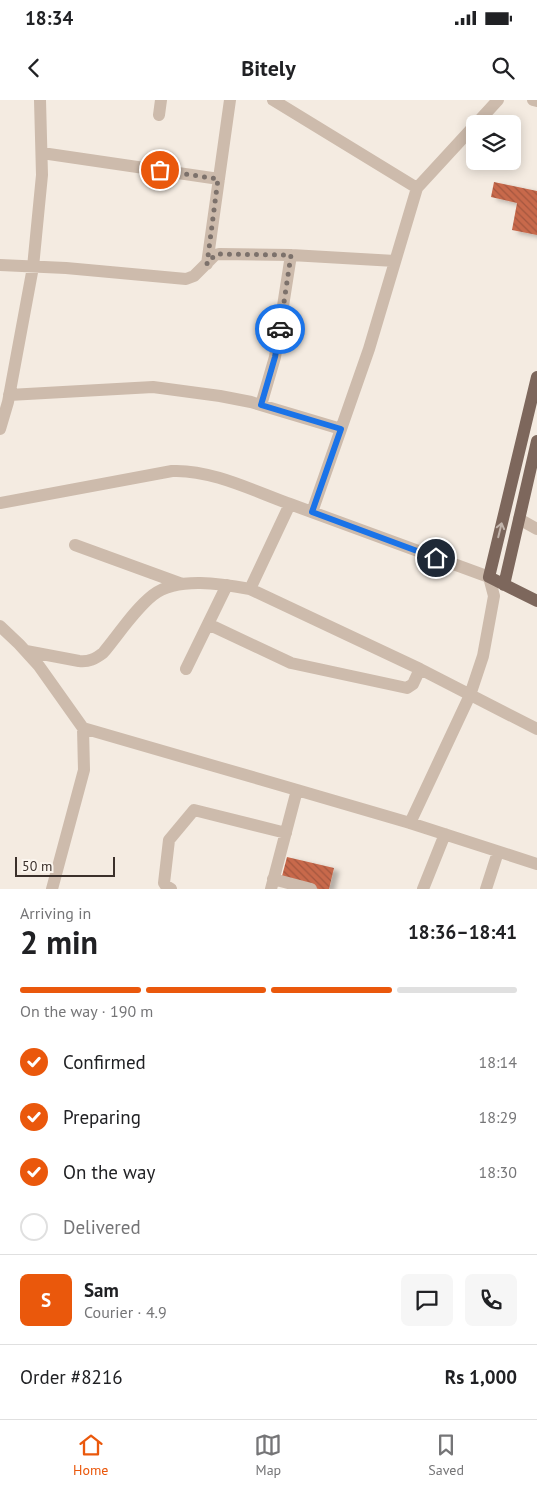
<!DOCTYPE html>
<html lang="en">
<head>
<meta charset="utf-8">
<style>
	:root { --surface:#fff; --page:#f6f6f6; --text:#202124; --muted:#757577; --line:#e0e0e0; --accent:#ea580c }
	body { margin:0; font-family:"PT Sans",sans-serif; background:var(--page); color:var(--text); height:100vh; display:flex; flex-direction:column; font-size:19px; white-space:nowrap }
	* { box-sizing:border-box; margin:0 }
	p { font-size:16px; color:var(--muted) }
	.icon { flex:none; width:28px; height:28px; fill:none; stroke:currentColor; stroke-width:2; stroke-linecap:round; stroke-linejoin:round }
	.map { position:relative; height:789px; overflow:hidden }
	.details { display:flex; flex-direction:column; background:var(--surface); flex:1 }
	.details>* { flex:none }
	.controls { position:absolute; left:466px; top:15px; display:grid; gap:10px }
	.controls a { display:grid; place-items:center; width:55px; height:55px; border-radius:8px; background:var(--surface); box-shadow:0 2px 12px #0003; font-size:25px }
	.scale { position:absolute; left:15px; bottom:12px; width:100px; box-sizing:border-box; padding-left:5px; border:2px solid #3b302b; border-top:0; font-size:14px; line-height:18px; white-space:nowrap; color:#3b302b; -webkit-text-stroke:4px #fbf5ee; paint-order:stroke }
	.pin { position:absolute; display:grid; place-items:center; width:42px; height:42px; color:#fff; margin:-21px; border:2px solid #fff; border-radius:50%; box-shadow:0 1px 5px #0007 }
	.courier { position:absolute; display:grid; place-items:center; width:50px; height:50px; margin:-25px; border:4px solid #1a73e8; border-radius:50%; background:#fff; color:#222; box-shadow:0 1px 6px #0007 }
	.head em { font-style:normal; font-weight:600 }
	.head div { display:flex; flex-direction:column-reverse }
	.head { display:flex; align-items:center; justify-content:space-between; height:85px; padding:0 20px }
	h1 { font-size:32px; font-weight:600; line-height:38px }
	.bar { display:grid; grid-template-columns:repeat(4,1fr); gap:8px 5px; align-content:center; height:60px; padding:0 20px }
	.bar i { height:6px; border-radius:4px; background:var(--line) }
	.bar .current { background:var(--accent) }
	.bar p { grid-column:span 4 }
	.line { display:flex; align-items:center; gap:12px; padding:0 20px; border-top:1px solid var(--line) }
	.line div { flex:1 }
	.round { display:grid; place-items:center; flex:none; width:52px; height:52px; border-radius:8px; background:var(--page) }
	ol { padding:0 20px; list-style:none }
	li { display:flex; align-items:center; gap:15px; height:55px }
	li p { margin-inline-start:auto }
	li .icon { padding:5px; border-radius:50%; background:var(--accent); color:#fff; stroke-width:4 }
	li:last-child { color:var(--muted) }
	li i { width:28px; height:28px; border:2px solid var(--line); border-radius:50% }
	.status { display:flex; justify-content:space-between; align-items:center; height:35px; padding:0 25px; background:var(--surface); direction:ltr }
	.status svg { height:14px; fill:currentColor }
	header { display:flex; justify-content:space-between; align-items:center; height:65px; padding:0 20px; background:var(--surface); font-size:22px; font-weight:600 }
	.dock { display:flex; justify-content:space-around; align-items:center; height:70px; border-top:1px solid var(--line); background:var(--surface); font-size:14px; color:var(--muted) }
	.dock a { display:grid; justify-items:center; gap:2px }
	.dock .current { color:var(--accent) }
	.map>svg:first-child { display:block }
	.building { fill:url(#building-back-hatch); filter:url(#shadow) }
	.lines { fill:none; stroke-linecap:round; stroke-linejoin:round }
	.minor { stroke:#cdbbac; stroke-width:12 }
	.major { stroke:#7d675c; stroke-width:12 }
	.oneway { stroke:#c2b5ac }
	.done { stroke:#7c716b; stroke-width:5; stroke-dasharray:0 9 }
	.route { stroke:#1a73e8; stroke-width:6 }
</style>
</head>
<body>
<div class="status"><b>18:34</b><svg viewBox="0 0 49 12"><path d="M0 12V9h3v3zM5 12V6h3v6zM10 12V3h3v9zM15 12V0h3v12zM26 1h20v11H26zM47 4h2v5h-2z"/></svg></div>
<header><svg class="icon" aria-label="back" viewBox="0 0 24 24"><path d="M15 5l-7 7 7 7"/></svg>Bitely<svg class="icon" aria-label="search" viewBox="0 0 24 24"><circle cx="10" cy="10" r="6"/><path d="M15 15l6 6"/></svg></header>
<div class="map">
<svg width="537" height="789" viewBox="0 0 537 789">
	<defs>
		<pattern id="building-back-hatch" width="6" height="6" patternUnits="userSpaceOnUse" patternTransform="scale(1.25)"><rect width="6" height="6" fill="#c8694b"/><path d="M-1 5l2 2M0 0l6 6M5-1l2 2" fill="none" stroke="#a4573f"/></pattern>
		<filter id="shadow"><feDropShadow dx="5.5" dy="3" stdDeviation="2.5" flood-color="#0004"/></filter>
	</defs>
	<rect width="100%" height="100%" fill="#f4ebe1"/>
	<!-- building -->
	<path class="building" d="M494 82 537 91V135L512 130 517 103 491 97Z
		M287 757 334 768 329 789H319L281 780Z"/>
	<g class="lines">
		<!-- minor -->
		<path class="minor" d="M273 0 417 88
			M533 0 537 1
			M159 15 161 0
			M476 24 498 0
			M42 53 219 79
			M207 164 230 0
			M0 165 66 168 186 179 194 176 215 155 219 154 291 155 395 161
			M9 295 153 287 220 296 251 302 341 329
			M261 305 275 257 291 155
			M0 329 8 302 33 167 42 75 40 0
			M0 403 172 371C210 369 254 391 290 404
			M312 412 369 249 417 88 475 25
			M519 419 537 429
			M75 445 182 484
			M250 489 290 404 489 477 494 496 483 556 470 595 410 723
			M208 524 291 563 407 588 413 584 420 569
			M0 526 19 544 39 566 83 628 84 670 52 789
			M26 551 79 561C89 562 95 559 103 553 119 534 134 510 153 495 177 476 223 484 250 489L420 569 537 629
			M186 569 227 485
			M83 628 297 690 271 789
			M297 690 410 723 537 764
			M273 779 311 789
			M171 789 166 786 164 783 169 740 194 710 286 733
			M423 789 445 734
			M486 789 498 752"/>
		<!-- major -->
		<path class="major" d="M537 277 489 477 537 501
			M504 485 537 341"/>
	</g>
	<!-- one-way arrows -->
	<defs><path id="oneway-shaft" d="M-6 0H5M1.5-3L5.5 0L1.5 3" fill="none" stroke-width="1.6" stroke-linecap="round" stroke-linejoin="round" transform="scale(1.25)"/></defs>
	<use class="oneway" href="#oneway-shaft" transform="translate(500 430) rotate(-76)"/>
	<g class="lines">
		<!-- done -->
		<path class="done" d="M160 70 218 79 207 164 215 155 219 154 291 155 280 229"/>
		<!-- route -->
		<path class="route" d="M280 229 275 257 261 305 341 329 312 412 436 458"/>
	</g>
</svg>
<div class="controls">
<a><svg class="icon" aria-label="layers" viewBox="0 0 24 24"><path d="M12 4l9 5-9 5-9-5zM3 14l9 5 9-5"/></svg></a>
</div>
<div class="scale">50 m</div>
<div class="pin" style="left:160px;top:70px;background:#ea580c"><svg class="icon" aria-label="bag" viewBox="0 0 24 24"><path d="M5 8h14l-1 12H6zM9 8a3 3 0 0 1 6 0"/></svg></div>
<div class="pin" style="left:436px;top:458px;background:#1f2937"><svg class="icon" aria-label="home" viewBox="0 0 24 24"><path d="M3 11l9-7 9 7M6 9v11h12V9"/></svg></div>
<div class="courier" style="left:280px;top:229px"><svg class="icon" aria-label="car" viewBox="0 0 24 24"><path d="M5 17H2v-5l4-1 3-4h7l3 4 3 1v5h-3M9 17h6M6 11h13"/><circle cx="7" cy="17" r="2"/><circle cx="17" cy="17" r="2"/></svg></div>
</div>
<section class="details">
<div class="head"><div><h1>2 min</h1><p>Arriving in</p></div><em>18:36–18:41</em></div>
<div class="bar"><i class="current"></i><i class="current"></i><i class="current"></i><i></i><p>On the way · 190 m</p></div>
<ol>
<li><svg class="icon" aria-label="check" viewBox="0 0 24 24"><path d="M5 12l5 5 9-10"/></svg>Confirmed<p>18:14</p></li>
<li><svg class="icon" aria-label="check" viewBox="0 0 24 24"><path d="M5 12l5 5 9-10"/></svg>Preparing<p>18:29</p></li>
<li><svg class="icon" aria-label="check" viewBox="0 0 24 24"><path d="M5 12l5 5 9-10"/></svg>On the way<p>18:30</p></li>
<li><i></i>Delivered</li>
</ol>
<div class="line" style="height:90px"><b class="round" style="background:var(--accent);color:#fff">S</b><div><b>Sam</b><p>Courier · 4.9</p></div><a class="round"><svg class="icon" aria-label="chat" viewBox="0 0 24 24"><path d="M4 5h16v11H9l-5 4z"/></svg></a><a class="round"><svg class="icon" aria-label="phone" viewBox="0 0 24 24"><path d="M5 4h4l2 5-3 2q2 4 5 5l2-3 5 2v4C11 20 4 13 5 4z"/></svg></a></div>
<div class="line" style="height:65px"><div>Order #8216</div><b>Rs 1,000</b></div>
</section>
<nav class="dock">
<a class="current"><svg class="icon" aria-label="home" viewBox="0 0 24 24"><path d="M3 11l9-7 9 7M6 9v11h12V9"/></svg>Home</a>
<a><svg class="icon" aria-label="map" viewBox="0 0 24 24"><path d="M3 6l6-2 6 2 6-2v14l-6 2-6-2-6 2zM9 4v14M15 6v14"/></svg>Map</a>
<a><svg class="icon" aria-label="saved" viewBox="0 0 24 24"><path d="M7 4h10v16l-5-4-5 4z"/></svg>Saved</a>
</nav>
</body>
</html>
